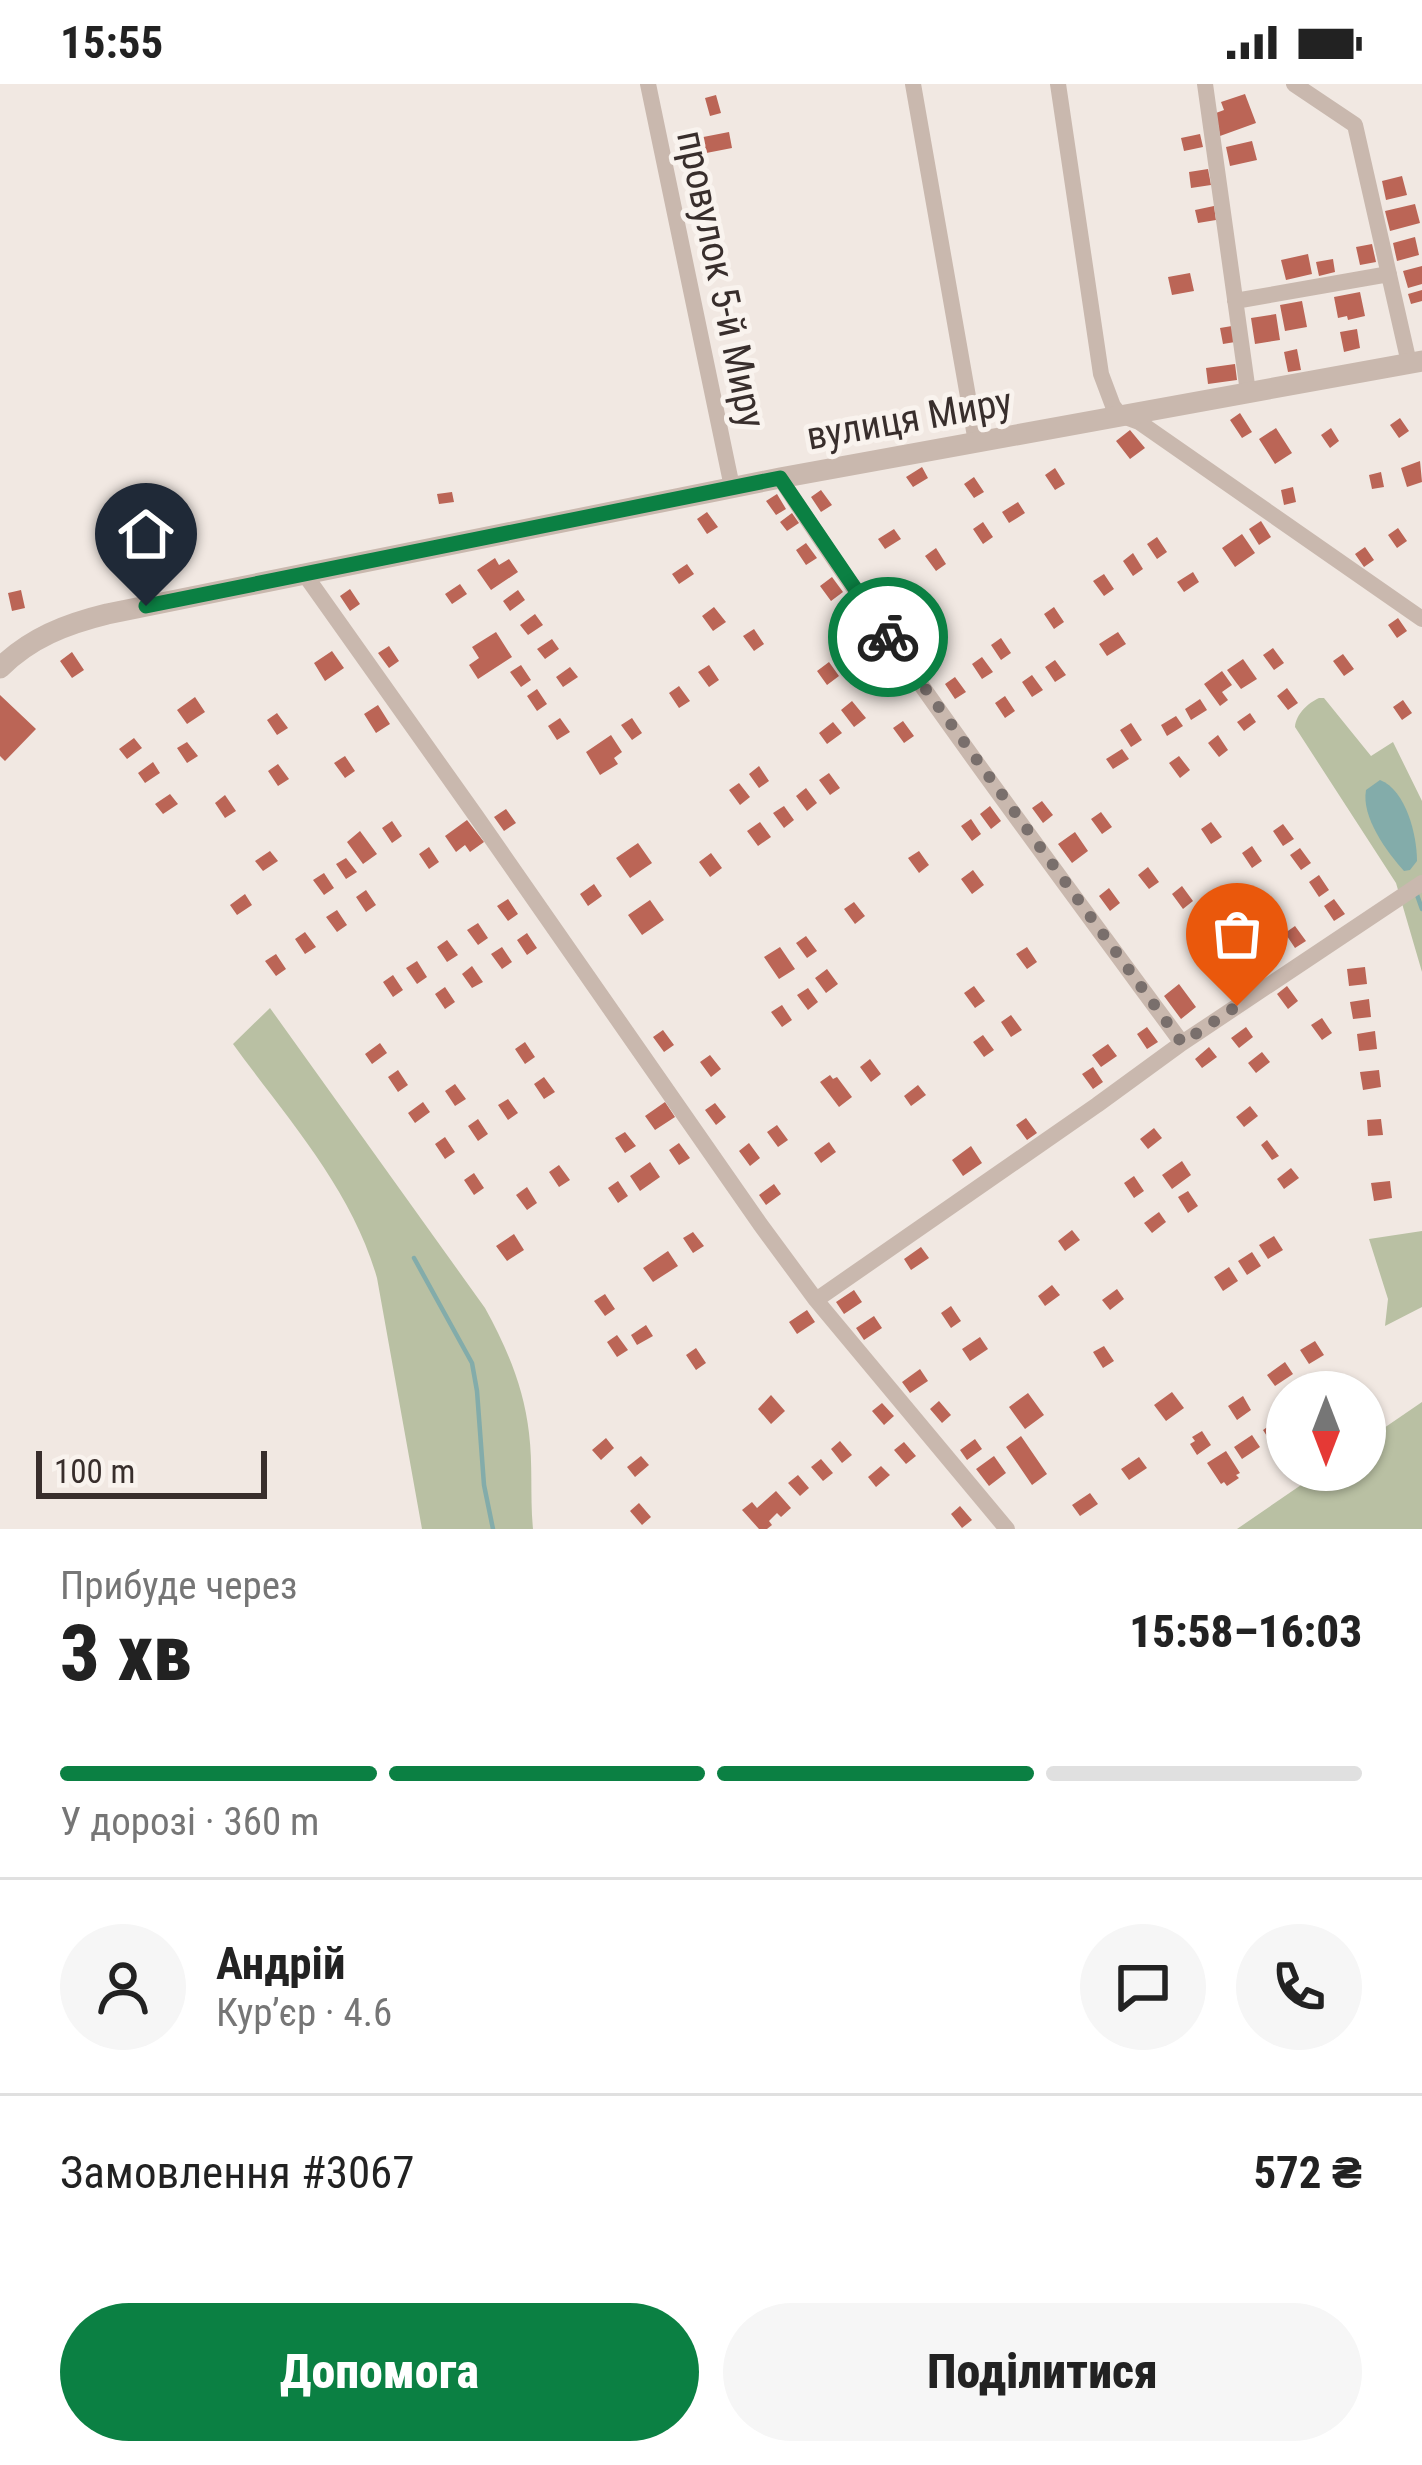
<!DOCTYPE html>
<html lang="uk">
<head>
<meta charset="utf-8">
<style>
	:root { --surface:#fff; --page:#f6f6f6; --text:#222; --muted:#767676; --line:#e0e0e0; --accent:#0b8043 }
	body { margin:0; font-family:"Roboto Condensed",sans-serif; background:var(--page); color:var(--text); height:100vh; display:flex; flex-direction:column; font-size:45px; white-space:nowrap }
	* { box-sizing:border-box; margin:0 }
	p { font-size:39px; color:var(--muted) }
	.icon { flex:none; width:66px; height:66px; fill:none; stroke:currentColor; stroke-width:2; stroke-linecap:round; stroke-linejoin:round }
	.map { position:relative; height:1445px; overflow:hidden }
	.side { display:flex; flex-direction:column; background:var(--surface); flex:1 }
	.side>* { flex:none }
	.needle { width:78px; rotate:180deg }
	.fabs { position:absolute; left:1266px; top:1287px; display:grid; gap:24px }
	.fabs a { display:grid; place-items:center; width:120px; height:120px; border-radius:50%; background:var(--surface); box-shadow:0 3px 9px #0004; font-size:60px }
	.scale { position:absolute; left:36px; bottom:30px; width:231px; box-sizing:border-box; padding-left:12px; border:6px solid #382e2c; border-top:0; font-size:33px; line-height:42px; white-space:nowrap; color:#382e2c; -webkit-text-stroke:9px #f9f3ee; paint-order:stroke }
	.pin { position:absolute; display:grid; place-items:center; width:102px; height:102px; color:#fff; margin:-123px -51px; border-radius:50% 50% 50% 0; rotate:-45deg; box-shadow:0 0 12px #0007 }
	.pin .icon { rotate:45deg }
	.courier { position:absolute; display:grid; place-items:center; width:120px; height:120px; margin:-60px; border:9px solid #0b8043; border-radius:50%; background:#fff; color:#222; box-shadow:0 3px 15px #0007 }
	.head em { font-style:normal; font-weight:800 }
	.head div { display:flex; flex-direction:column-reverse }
	.head { display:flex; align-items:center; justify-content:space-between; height:204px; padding:0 60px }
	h1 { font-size:78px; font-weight:800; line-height:90px }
	.bar { display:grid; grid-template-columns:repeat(4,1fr); gap:18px 12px; align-content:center; height:144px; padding:0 60px }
	.bar i { height:15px; border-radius:9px; background:var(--line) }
	.bar .on { background:var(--accent) }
	.bar p { grid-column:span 4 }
	.line { display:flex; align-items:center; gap:30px; padding:0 60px; border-top:3px solid var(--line) }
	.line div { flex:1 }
	.round { display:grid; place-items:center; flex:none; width:126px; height:126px; border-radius:63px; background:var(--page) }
	.action { display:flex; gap:24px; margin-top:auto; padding:24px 60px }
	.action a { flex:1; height:138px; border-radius:72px; background:var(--accent); color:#fff; font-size:48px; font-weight:800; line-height:138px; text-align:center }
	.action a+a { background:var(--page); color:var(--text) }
	.status { display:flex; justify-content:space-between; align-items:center; height:84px; padding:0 60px; background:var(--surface); direction:ltr }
	.status svg { height:33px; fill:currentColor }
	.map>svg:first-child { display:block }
	.green { fill:#b9c0a3 }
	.water { fill:#83acaa }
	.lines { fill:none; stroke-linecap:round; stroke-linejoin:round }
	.stream { stroke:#83acaa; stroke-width:4.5 }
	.building { fill:#bb6556 }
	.minor { stroke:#c9b8ae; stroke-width:16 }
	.tertiary { stroke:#c9b8ae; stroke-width:21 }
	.done { stroke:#796f6c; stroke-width:12; stroke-dasharray:0 21.6 }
	.route { stroke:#0b8043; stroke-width:15 }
	.labels { text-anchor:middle; stroke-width:10; stroke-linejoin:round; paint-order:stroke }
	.street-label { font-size:39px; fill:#382e2c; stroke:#f9f3ee }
</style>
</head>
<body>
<div class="status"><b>15:55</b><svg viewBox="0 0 49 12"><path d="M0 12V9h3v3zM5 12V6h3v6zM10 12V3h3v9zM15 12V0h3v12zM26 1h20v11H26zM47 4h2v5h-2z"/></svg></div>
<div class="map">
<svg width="1422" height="1445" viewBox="0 0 1422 1445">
	<rect width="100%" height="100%" fill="#f1e8e2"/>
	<!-- green -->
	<path class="green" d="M1319 614H1324L1371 672 1393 658 1422 717V888L1396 799 1295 643C1296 630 1308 619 1319 614Z
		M270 924 485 1224C507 1264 524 1304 529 1349 533 1381 530 1413 533 1445H422L377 1194C352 1105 286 1033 233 960Z
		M1422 1147V1223L1385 1242 1388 1215 1369 1155Z
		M1422 1318V1445H1237L1323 1386H1365V1357Z"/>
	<!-- water -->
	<path class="water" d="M1380 696C1406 706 1417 751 1417 777L1410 786 1404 787C1387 768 1361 733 1366 706Z"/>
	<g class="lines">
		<!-- stream -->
		<path class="stream" d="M1417 811 1422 825
			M414 1174 472 1279 477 1307 484 1401 493 1445"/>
	</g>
	<!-- building -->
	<path class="building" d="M1245 10 1256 39 1220 52 1216 29 1224 26 1221 18Z
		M716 11 721 29 710 32 705 14Z
		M729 48 732 64 696 71 693 55Z
		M1200 50 1203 63 1184 67 1181 54Z
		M1252 57 1257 76 1230 82 1226 63Z
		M1208 85 1211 101 1191 104 1189 88Z
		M1402 92 1407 111 1386 116 1382 97Z
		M1415 120 1420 139 1390 147 1385 127Z
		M1214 122 1216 136 1198 139 1195 126Z
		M1415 153 1419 171 1397 177 1393 159Z
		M1372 160 1376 178 1360 181 1356 163Z
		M1308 170 1312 190 1286 196 1281 176Z
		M1333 175 1335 188 1319 192 1316 178Z
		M1422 182V200L1408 204 1403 187Z
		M1190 189 1194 207 1172 211 1168 193Z
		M1422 206V217L1411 220 1408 210Z
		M1360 208 1365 232 1348 236 1347 232 1338 234 1334 213Z
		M1302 217 1307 243 1285 247 1280 221Z
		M1276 230 1280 256 1255 260 1251 234Z
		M1232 242 1235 258 1223 260 1220 244Z
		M1357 245 1360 264 1344 268 1340 248Z
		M1297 265 1301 286 1288 288 1284 268Z
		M1235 280 1237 296 1208 300 1206 284Z
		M1240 329 1252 348 1242 354 1230 336Z
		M1400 334 1409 347 1399 354 1390 341Z
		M1276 344 1292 369 1275 380 1259 355Z
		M1331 344 1339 357 1330 364 1321 351Z
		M1130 346 1145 364 1130 375 1116 357Z
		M1420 377 1422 398 1407 403 1401 384Z
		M922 383 928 394 913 403 906 393Z
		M1055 384 1065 400 1055 406 1045 391Z
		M1381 388 1384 403 1372 405 1369 391Z
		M974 393 984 408 974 414 964 400Z
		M1293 403 1296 418 1284 421 1281 406Z
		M821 406 832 421 821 428 811 413Z
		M452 408 454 418 439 420 437 410Z
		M777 410 786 425 776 431 766 417Z
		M1018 418 1025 429 1009 439 1002 428Z
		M707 428 718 443 707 450 697 435Z
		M792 429 799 439 787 447 780 438Z
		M1261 437 1271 453 1259 461 1249 445Z
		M983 438 993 453 983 460 973 445Z
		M1398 444 1407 457 1397 464 1388 451Z
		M894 445 901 455 885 465 878 455Z
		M1242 450 1255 469 1235 483 1222 464Z
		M1157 453 1167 468 1157 475 1147 460Z
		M806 459 817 474 806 481 796 466Z
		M1365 463 1374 476 1364 483 1355 470Z
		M936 464 946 480 936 487 925 472Z
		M1133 469 1143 485 1133 492 1123 477Z
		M495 474 499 481 509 475 518 488 491 506 477 486Z
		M687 480 694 490 679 500 672 490Z
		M1193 488 1199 498 1184 508 1177 498Z
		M1104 490 1114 505 1104 512 1093 497Z
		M832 493 843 508 831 517 820 502Z
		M460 500 467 510 452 520 445 510Z
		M350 505 360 520 350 527 340 512Z
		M21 506 25 524 12 527 8 509Z
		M518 506 525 516 510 527 503 517Z
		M714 523 726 538 713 547 702 532Z
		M1054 523 1064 538 1054 545 1044 530Z
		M535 530 543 541 528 551 520 541Z
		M1398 534 1407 547 1397 554 1388 541Z
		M754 545 764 560 754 567 743 552Z
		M496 548 512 573 478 595 469 581 479 574 472 563Z
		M1118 548 1126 560 1107 572 1099 560Z
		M1001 554 1011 569 1001 576 991 561Z
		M552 555 559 565 545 575 537 565Z
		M389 562 399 577 389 584 378 569Z
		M1273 564 1284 579 1274 586 1263 571Z
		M332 567 344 584 325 597 314 579Z
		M72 568 84 586 72 594 60 577Z
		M1343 570 1354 585 1344 592 1333 577Z
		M982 573 993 588 982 595 972 580Z
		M1243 575 1257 595 1241 605 1227 586Z
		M1055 576 1066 591 1055 598 1045 583Z
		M829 578 839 592 827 601 817 587Z
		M521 581 531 596 521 603 510 588Z
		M709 581 719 596 709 603 698 588Z
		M570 583 578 593 563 603 556 593Z
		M1222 587 1232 601 1222 608 1228 616 1220 622 1204 600Z
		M1032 591 1043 606 1032 613 1022 598Z
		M955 593 966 608 955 615 945 600Z
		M679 602 690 617 679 624 669 609Z
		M1287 604 1298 619 1288 626 1277 612Z
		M537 605 547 620 537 627 527 612Z
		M0 611 36 645 5 677 0 672Z
		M1005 612 1015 627 1005 634 995 619Z
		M195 613 205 628 187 640 177 626Z
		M1200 615 1207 626 1191 636 1185 625Z
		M1403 616 1412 629 1402 636 1393 623Z
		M852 617 866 634 854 643 841 626Z
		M378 621 390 640 376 649 364 630Z
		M277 629 288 644 277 651 267 636Z
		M1250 629 1256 638 1244 647 1237 638Z
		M1176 632 1183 642 1167 652 1161 641Z
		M560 634 570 648 557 656 548 642Z
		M632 634 642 649 632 656 621 641Z
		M903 637 914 652 904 659 893 644Z
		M833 638 842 649 827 660 819 649Z
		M1131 639 1142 656 1131 663 1120 646Z
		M611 651 622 668 614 674 618 680 600 691 586 668Z
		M1218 651 1228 666 1219 673 1208 659Z
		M134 654 142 664 127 675 119 665Z
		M187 658 198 672 187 679 177 664Z
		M1122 665 1129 675 1113 685 1106 675Z
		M345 672 355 687 345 694 334 679Z
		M1179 672 1190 686 1180 694 1169 679Z
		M153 678 160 689 145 699 138 689Z
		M278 680 289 695 278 702 268 687Z
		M759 682 769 697 759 704 749 690Z
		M829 689 840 704 830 711 819 696Z
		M739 699 750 713 740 721 729 706Z
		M806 704 817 719 807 727 796 712Z
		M170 710 178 720 163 730 155 720Z
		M225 711 236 727 225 734 215 719Z
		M1042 717 1053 731 1043 739 1032 724Z
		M784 722 794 736 784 744 773 729Z
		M990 722 1001 737 991 745 980 730Z
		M506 725 516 739 504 747 494 733Z
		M1101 728 1112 743 1102 750 1091 735Z
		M971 735 981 750 972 757 961 742Z
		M467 736 484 758 470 768 465 761 456 768 445 752Z
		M392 737 402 752 392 759 382 744Z
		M760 738 771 753 758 762 747 747Z
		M1211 738 1222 753 1211 760 1201 745Z
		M1283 740 1294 755 1283 762 1273 747Z
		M360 747 377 770 363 780 347 758Z
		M1075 748 1088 767 1072 779 1058 760Z
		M638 759 652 779 630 794 616 774Z
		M1252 762 1262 777 1252 784 1242 769Z
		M429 763 439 778 429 785 419 770Z
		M1300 764 1311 779 1301 786 1290 771Z
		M270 767 278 777 263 787 255 777Z
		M919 767 929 781 919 789 908 774Z
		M711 769 722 784 710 793 699 778Z
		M346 774 357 788 346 795 336 780Z
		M1148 783 1159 798 1149 805 1138 791Z
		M973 786 984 801 972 810 961 795Z
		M324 789 334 804 324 811 313 796Z
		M1319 791 1329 806 1319 813 1309 798Z
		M594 800 602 812 588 822 580 810Z
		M1182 802 1193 817 1183 825 1172 810Z
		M1109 804 1120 819 1110 827 1099 812Z
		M366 806 376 821 366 828 356 813Z
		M245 810 252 821 237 831 230 821Z
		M508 815 518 830 508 837 497 822Z
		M1334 815 1345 830 1334 837 1324 822Z
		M650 816 664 836 642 851 628 831Z
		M854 818 865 832 855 840 844 825Z
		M337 826 347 841 337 848 326 833Z
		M478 839 488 854 478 861 467 846Z
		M1295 842 1306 857 1295 864 1285 849Z
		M305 848 316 863 305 870 295 855Z
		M527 849 537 864 527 871 517 856Z
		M806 852 817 867 807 874 796 859Z
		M447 856 458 871 447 878 437 863Z
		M1267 862 1278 877 1268 884 1257 869Z
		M502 863 512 878 502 885 491 870Z
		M780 863 795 885 779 895 764 873Z
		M1027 863 1037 878 1027 885 1016 870Z
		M276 870 286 885 276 892 265 877Z
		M417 877 427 893 417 900 406 884Z
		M472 882 483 898 472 904 462 890Z
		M1241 883 1251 898 1241 905 1231 891Z
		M1365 883 1367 900 1349 902 1347 885Z
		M827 885 838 900 826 909 815 894Z
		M393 891 403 906 393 913 383 898Z
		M1179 900 1196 923 1181 935 1164 912Z
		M974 902 985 917 975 924 964 909Z
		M1287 902 1298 917 1288 925 1277 910Z
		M445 903 455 918 445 925 435 910Z
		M808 904 818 918 808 926 797 911Z
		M1369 915 1371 933 1353 935 1350 918Z
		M782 921 792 936 782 943 771 928Z
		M1011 931 1022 946 1011 953 1001 938Z
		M1322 934 1332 949 1322 956 1311 941Z
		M1147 943 1158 958 1147 965 1137 950Z
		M1246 943 1253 953 1239 964 1231 954Z
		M663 946 674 961 664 968 653 953Z
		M1375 947 1377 965 1359 967 1357 950Z
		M983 951 994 966 984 973 973 958Z
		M525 958 535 973 525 980 515 965Z
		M380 959 387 969 372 980 365 970Z
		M1108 960 1117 972 1101 983 1092 971Z
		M1209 963 1217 973 1202 984 1195 975Z
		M1262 968 1270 978 1256 989 1248 979Z
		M710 971 721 985 711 993 700 978Z
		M870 975 881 990 871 998 860 983Z
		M1093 983 1103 998 1093 1005 1082 990Z
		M398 986 408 1001 398 1008 388 993Z
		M1379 986 1381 1003 1363 1006 1360 988Z
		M830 991 833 995 837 993 852 1013 839 1023 820 998Z
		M544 993 555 1008 544 1015 534 1000Z
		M455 1000 466 1015 455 1022 445 1007Z
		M918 1001 926 1011 911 1022 904 1012Z
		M508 1015 518 1029 508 1036 498 1021Z
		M423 1018 430 1028 415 1039 408 1029Z
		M665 1018 675 1033 655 1046 645 1032Z
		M715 1019 726 1033 716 1041 705 1026Z
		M1250 1022 1258 1032 1244 1043 1236 1033Z
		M1026 1034 1037 1049 1027 1056 1016 1041Z
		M478 1035 488 1050 478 1057 468 1042Z
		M1381 1035 1383 1051 1368 1052 1367 1036Z
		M777 1041 788 1056 778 1063 767 1048Z
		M1154 1044 1162 1054 1148 1065 1140 1055Z
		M625 1048 636 1062 625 1069 615 1054Z
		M445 1053 455 1068 445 1075 435 1060Z
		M1267 1056 1279 1072 1272 1076 1261 1061Z
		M829 1058 836 1068 821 1079 814 1069Z
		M679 1059 690 1074 679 1081 669 1066Z
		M749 1059 760 1074 750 1082 739 1067Z
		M971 1062 982 1079 963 1092 952 1076Z
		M1182 1077 1191 1091 1172 1105 1162 1091Z
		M650 1078 660 1093 640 1107 630 1092Z
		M559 1081 570 1096 559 1103 549 1088Z
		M1291 1084 1299 1094 1284 1105 1277 1095Z
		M474 1089 484 1104 474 1111 464 1096Z
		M1134 1092 1144 1107 1134 1114 1124 1099Z
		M618 1097 628 1112 618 1119 608 1104Z
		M1390 1097 1392 1114 1374 1117 1371 1099Z
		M774 1100 781 1110 766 1121 759 1111Z
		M527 1103 537 1119 527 1126 516 1111Z
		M1188 1107 1198 1122 1188 1129 1178 1113Z
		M1159 1128 1166 1138 1152 1149 1144 1139Z
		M1072 1146 1080 1156 1065 1167 1058 1157Z
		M693 1148 704 1162 693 1169 683 1154Z
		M514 1150 524 1166 507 1177 496 1162Z
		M1274 1152 1283 1166 1268 1175 1259 1161Z
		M921 1163 929 1174 911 1186 904 1175Z
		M668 1167 678 1182 653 1198 643 1184Z
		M1252 1168 1261 1182 1247 1191 1238 1177Z
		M1229 1183 1238 1197 1223 1207 1214 1193Z
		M1052 1201 1060 1211 1045 1222 1038 1212Z
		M1117 1205 1124 1215 1110 1226 1102 1216Z
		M854 1206 862 1218 844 1230 836 1218Z
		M605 1210 615 1225 605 1232 594 1217Z
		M951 1222 961 1237 951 1244 941 1229Z
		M807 1226 815 1238 797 1250 789 1238Z
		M874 1232 882 1244 864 1256 856 1244Z
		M646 1241 653 1252 637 1261 631 1251Z
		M617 1251 628 1266 617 1273 607 1258Z
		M980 1253 988 1265 970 1277 962 1265Z
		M1315 1257 1324 1271 1309 1280 1300 1266Z
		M1104 1262 1114 1277 1103 1284 1093 1268Z
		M696 1264 706 1279 696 1286 686 1271Z
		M1285 1278 1293 1290 1275 1302 1267 1291Z
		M920 1285 928 1297 910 1309 902 1298Z
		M1172 1308 1184 1324 1166 1337 1154 1321Z
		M1028 1309 1044 1331 1025 1345 1009 1323Z
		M771 1311 785 1327 771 1340 758 1325Z
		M1243 1312 1251 1326 1237 1336 1228 1322Z
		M939 1317 951 1331 942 1339 930 1325Z
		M882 1319 894 1332 884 1341 872 1327Z
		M1283 1332 1287 1337V1358L1276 1366 1263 1346Z
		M1202 1347 1211 1361 1197 1371 1190 1360 1195 1357 1192 1353Z
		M1252 1351 1260 1363 1242 1375 1234 1363Z
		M1021 1352 1047 1390 1032 1401 1006 1363Z
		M606 1354 614 1364 601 1376 592 1366Z
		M975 1355 982 1365 967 1376 960 1366Z
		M840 1357 852 1371 842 1379 831 1365Z
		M904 1358 916 1372 906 1380 894 1366Z
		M1226 1367 1240 1389 1236 1391 1239 1394 1227 1402 1224 1398 1221 1400 1207 1379Z
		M641 1372 649 1381 635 1393 627 1383Z
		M994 1372 1006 1389 989 1402 976 1385Z
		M1139 1373 1147 1384 1129 1396 1121 1385Z
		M821 1375 833 1389 823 1397 811 1383Z
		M881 1382 890 1391 876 1403 868 1393Z
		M798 1391 809 1404 800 1412 788 1399Z
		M776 1407 791 1424 781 1433 777 1429 769 1437 772 1441 767 1445H759L742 1426 752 1418 757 1424Z
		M1090 1409 1098 1420 1080 1432 1072 1421Z
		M639 1419 651 1433 642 1441 630 1427Z
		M960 1422 972 1436 962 1444 951 1430Z"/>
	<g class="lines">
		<!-- minor -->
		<path class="minor" d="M648 0 732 403
			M913 0 976 358
			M1058 0 1101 290 1113 322 1120 331 1139 338 1422 535
			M1205 0 1248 308
			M1294 0 1355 41 1409 279
			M1235 217 1389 190
			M780 394C906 587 1045 773 1182 959
			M303 488 476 732 760 1140 816 1216 1007 1445
			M816 1216 1097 1021 1182 959 1422 799"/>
		<!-- tertiary -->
		<path class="tertiary" d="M0 584C30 554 66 540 107 530L780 394 1422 277"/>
	</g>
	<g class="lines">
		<!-- done -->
		<path class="done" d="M888 553 1182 959 1237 922"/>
		<!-- route -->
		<path class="route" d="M146 522 780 394 888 553"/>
	</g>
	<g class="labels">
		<!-- street labels -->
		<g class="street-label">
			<text transform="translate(722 195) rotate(78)" y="14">провулок 5-й Миру</text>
			<text transform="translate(909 334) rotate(-10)" y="14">вулиця Миру</text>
		</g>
	</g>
</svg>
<div class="fabs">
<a><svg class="needle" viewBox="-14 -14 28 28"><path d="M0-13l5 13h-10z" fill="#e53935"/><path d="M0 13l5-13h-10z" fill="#767676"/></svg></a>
</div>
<div class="scale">100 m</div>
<div class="pin" style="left:1237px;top:922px;background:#ea580c"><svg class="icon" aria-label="bag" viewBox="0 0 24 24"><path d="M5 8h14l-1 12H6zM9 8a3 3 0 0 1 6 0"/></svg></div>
<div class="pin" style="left:146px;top:522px;background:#1f2937"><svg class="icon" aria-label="home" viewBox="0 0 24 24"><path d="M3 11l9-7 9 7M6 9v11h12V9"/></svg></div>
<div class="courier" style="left:888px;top:553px"><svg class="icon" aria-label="bike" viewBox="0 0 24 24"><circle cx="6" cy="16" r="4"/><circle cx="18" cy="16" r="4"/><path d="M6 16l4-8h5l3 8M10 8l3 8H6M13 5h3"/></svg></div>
</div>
<section class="side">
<div class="head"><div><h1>3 хв</h1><p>Прибуде через</p></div><em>15:58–16:03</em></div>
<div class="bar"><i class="on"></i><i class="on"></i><i class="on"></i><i></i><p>У дорозі · 360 m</p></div>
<div class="line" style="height:216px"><a class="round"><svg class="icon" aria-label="person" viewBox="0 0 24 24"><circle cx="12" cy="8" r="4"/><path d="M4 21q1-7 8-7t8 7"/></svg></a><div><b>Андрій</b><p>Кур’єр · 4.6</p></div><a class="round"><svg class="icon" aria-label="chat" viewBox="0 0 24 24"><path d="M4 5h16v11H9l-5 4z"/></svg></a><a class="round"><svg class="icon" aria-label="phone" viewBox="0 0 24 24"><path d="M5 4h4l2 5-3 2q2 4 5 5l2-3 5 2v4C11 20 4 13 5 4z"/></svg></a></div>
<div class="line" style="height:156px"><div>Замовлення #3067</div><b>572 ₴</b></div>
<div class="action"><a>Допомога</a><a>Поділитися</a></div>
</section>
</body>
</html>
